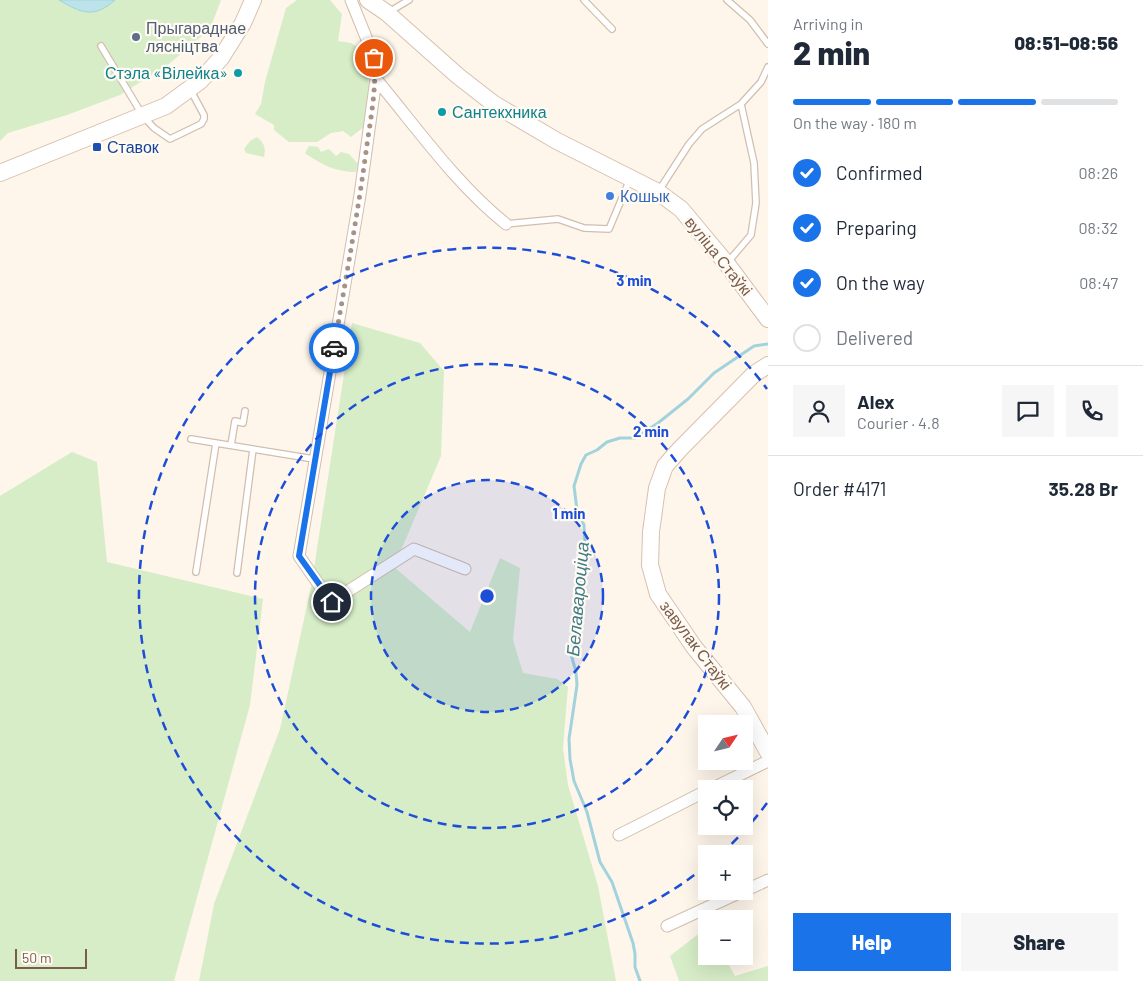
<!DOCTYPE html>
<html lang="en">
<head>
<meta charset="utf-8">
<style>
	:root { --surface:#fff; --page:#f6f6f7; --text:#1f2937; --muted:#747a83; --line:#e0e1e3; --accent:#1a73e8 }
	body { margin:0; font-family:Barlow,sans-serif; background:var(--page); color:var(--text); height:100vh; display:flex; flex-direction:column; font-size:19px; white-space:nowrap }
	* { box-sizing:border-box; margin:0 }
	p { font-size:16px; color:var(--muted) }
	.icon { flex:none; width:28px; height:28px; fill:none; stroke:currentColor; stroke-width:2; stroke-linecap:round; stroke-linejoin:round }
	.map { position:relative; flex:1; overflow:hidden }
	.details { display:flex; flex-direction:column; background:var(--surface); width:375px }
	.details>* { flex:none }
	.needle { width:32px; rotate:55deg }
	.controls { position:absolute; left:698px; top:715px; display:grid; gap:10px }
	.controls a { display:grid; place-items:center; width:55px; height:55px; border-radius:0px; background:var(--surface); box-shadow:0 5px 20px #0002; font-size:25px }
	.scale { position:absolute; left:15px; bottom:12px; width:72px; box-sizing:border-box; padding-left:5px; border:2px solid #7b5c4b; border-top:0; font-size:14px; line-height:18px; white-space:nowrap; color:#7b5c4b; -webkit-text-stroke:4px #fffaf2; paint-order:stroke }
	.pin { position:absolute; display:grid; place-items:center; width:42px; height:42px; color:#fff; margin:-21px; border:2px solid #fff; border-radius:50%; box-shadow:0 1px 5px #0007 }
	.courier { position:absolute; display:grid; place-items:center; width:50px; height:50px; margin:-25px; border:4px solid #1a73e8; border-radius:50%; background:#fff; color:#222; box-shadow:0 1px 6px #0007 }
	.headline em { font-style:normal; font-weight:800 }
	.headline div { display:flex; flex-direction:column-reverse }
	.headline { display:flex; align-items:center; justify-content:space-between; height:85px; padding:0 25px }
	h1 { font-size:32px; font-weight:800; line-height:38px }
	.bar { display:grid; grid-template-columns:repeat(4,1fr); gap:8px 5px; align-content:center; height:60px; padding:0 25px }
	.bar i { height:6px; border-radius:4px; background:var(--line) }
	.bar .current { background:var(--accent) }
	.bar p { grid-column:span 4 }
	.line { display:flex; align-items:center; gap:12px; padding:0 25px; border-top:1px solid var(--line) }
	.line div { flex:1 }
	.round { display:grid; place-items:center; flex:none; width:52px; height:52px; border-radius:0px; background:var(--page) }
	ol { padding:0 25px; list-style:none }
	li { display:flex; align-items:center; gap:15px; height:55px }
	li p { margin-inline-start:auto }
	li .icon { padding:5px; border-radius:50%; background:var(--accent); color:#fff; stroke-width:4 }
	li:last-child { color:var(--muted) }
	li i { width:28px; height:28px; border:2px solid var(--line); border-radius:50% }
	.primary-button { display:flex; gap:10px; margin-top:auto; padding:10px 25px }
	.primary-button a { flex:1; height:58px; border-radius:0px; background:var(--accent); color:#fff; font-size:20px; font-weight:800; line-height:58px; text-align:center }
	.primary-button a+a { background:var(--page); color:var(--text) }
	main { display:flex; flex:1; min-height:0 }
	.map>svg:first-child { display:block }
	.green { fill:#d6edc7 }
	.water { fill:#bce3e9; stroke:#a2d3dc }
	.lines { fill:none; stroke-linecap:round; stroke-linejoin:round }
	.stream { stroke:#a2d3dc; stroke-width:3 }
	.lane-casing { stroke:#d2beae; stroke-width:8 }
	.street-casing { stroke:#d2beae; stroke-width:13 }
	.secondary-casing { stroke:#d7c0ae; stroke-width:18 }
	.lane { stroke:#fff; stroke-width:5.5 }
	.street { stroke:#fff; stroke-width:11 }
	.secondary { stroke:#fff; stroke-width:16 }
	.done { stroke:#a99283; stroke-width:5; stroke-dasharray:0 9 }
	.route { stroke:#1a73e8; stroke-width:6 }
	.ring { fill:none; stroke:#1d4ed8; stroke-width:2.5; stroke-dasharray:9 6 }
	.service-dot { fill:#5c6f8a; stroke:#fffaf2; stroke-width:2 }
	.culture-dot { fill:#0f9aa8; stroke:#fffaf2; stroke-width:2 }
	.transit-dot { fill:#1a4fb4; stroke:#fffaf2; stroke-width:2 }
	.shop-dot { fill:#3f7fe0; stroke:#fffaf2; stroke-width:2 }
	.labels { text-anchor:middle; stroke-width:4.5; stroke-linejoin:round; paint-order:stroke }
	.service-label { font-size:16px; fill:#4e5e75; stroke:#fffaf2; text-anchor:start }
	.culture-label { font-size:16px; fill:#0d838f; stroke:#fffaf2; text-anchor:end }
	.transit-label { font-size:16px; fill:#164399; stroke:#fffaf2; text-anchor:start }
	.shop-label { font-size:16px; fill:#366cbe; stroke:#fffaf2; text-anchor:start }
	.street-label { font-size:16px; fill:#7b5c4b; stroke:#fffaf2 }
	.water-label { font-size:18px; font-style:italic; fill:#3f7c88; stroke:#fffaf2 }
	.centre { fill:#1d4ed8; stroke:#fffaf2; stroke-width:2.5 }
	.ring-label { font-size:15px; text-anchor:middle; font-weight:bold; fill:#1d4ed8; stroke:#fffaf2; stroke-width:4.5; stroke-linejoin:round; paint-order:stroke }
</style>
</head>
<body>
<main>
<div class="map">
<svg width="768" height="981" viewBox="0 0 768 981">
	<rect width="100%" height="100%" fill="#fef6ea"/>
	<!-- green -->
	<path class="green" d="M0 0H221L210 29 169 64 120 95 67 115 8 133 0 141Z
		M297 0H330L342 14 338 41 351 43 359 48 367 68 370 94 365 126 351 137 343 131 331 133 317 142H289L274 130V125L255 114 261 104 265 82 286 8Z
		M257 137C264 143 266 147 264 157L246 153 244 149 250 141Z
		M309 146 318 147 321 152 329 149 336 156 341 152 349 154 358 164 356 172C336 172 320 164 305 153Z
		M352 323 420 343 444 371 441 456 394 567 470 632 500 558 520 568 513 640 523 673 557 679 568 687 563 748 568 785 598 886 616 981H199L214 904 280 729 311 587Z
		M72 452 97 462 107 562 263 599 250 705 174 981H0V496Z
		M706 928V956H724L735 976 768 966V981H679L670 956Z"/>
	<!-- water -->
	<path class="water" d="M59 0H115C94 19 81 13 59 0Z"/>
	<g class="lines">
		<!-- stream -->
		<path class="stream" d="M640 981 635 967V954L633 943 612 882 600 862 587 812 574 781 570 759 569 739 577 685 576 672 571 654 578 614 580 577 585 542 584 525 577 510 574 486 581 464 586 455 597 450 607 442 620 438H635L658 423 688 399 714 373 754 346 768 344"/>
		<defs>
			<path id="lane" d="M584 0 612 29
				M727 0 750 20 768 44
				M389 12 409 0
				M101 46 143 116 154 128 170 139 201 124 204 119V115L190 89
				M658 192 689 144 702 129 741 104
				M506 224 558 219 584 228 609 229 630 179
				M728 262 751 235 756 203 754 163 741 104 761 82 768 67
				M191 439 314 459
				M231 445 235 421 243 423 245 411
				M196 572 216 443
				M237 573 253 449"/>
			<path id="street" d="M351 0 374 57 376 79 360 195 299 556 331 602 414 549 465 569
				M376 79C417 128 456 184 506 224
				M711 789 768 761
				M619 835 706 791
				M744 891 768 880
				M667 926 743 891"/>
			<path id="secondary" d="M368 0 387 13 458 76 494 104 557 141 658 192 681 209 727 264 768 319
				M0 173 166 106 200 81 221 58 243 23 253 0
				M768 365 754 374 680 449 665 466 657 488 651 532 650 565 658 594 694 647 743 707 768 752"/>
		</defs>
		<!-- lane casing -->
		<use href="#lane" class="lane-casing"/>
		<!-- street casing -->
		<use href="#street" class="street-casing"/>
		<!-- secondary casing -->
		<use href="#secondary" class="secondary-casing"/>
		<!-- lane -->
		<use href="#lane" class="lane"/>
		<!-- street -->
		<use href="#street" class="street"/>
		<!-- secondary -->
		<use href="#secondary" class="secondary"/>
	</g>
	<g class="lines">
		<!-- done -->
		<path class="done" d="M334 348C345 283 357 218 366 152 370 121 377 89 374 58"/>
		<!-- route -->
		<path class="route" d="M332 602 299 556 334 348"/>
	</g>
	<!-- distance rings -->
	<circle cx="487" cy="596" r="116" fill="#1d4ed8" fill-opacity=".12"/>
	<g class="ring">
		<circle cx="487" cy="596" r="116"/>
		<circle cx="487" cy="596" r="232"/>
		<path d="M767 803A348 348 0 0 1 722 853M706 866A348 348 0 1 1 767 389"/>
	</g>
	<!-- markers -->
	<circle class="service-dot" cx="136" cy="37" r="5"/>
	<g class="culture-dot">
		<circle cx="238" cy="73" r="5"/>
		<circle cx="442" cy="112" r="5"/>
	</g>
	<rect class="transit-dot" x="92" y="142" width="10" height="10" rx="2.5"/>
	<circle class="shop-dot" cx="610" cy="196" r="5"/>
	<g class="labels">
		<!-- service labels -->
		<g class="service-label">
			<text x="146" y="34">Прыгараднае<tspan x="146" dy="18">лясніцтва</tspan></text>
		</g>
		<!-- culture labels -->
		<g class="culture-label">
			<text x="228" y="79">Стэла «Вілейка»</text>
			<text x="452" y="118" text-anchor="start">Сантекхника</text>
		</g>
		<!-- transit labels -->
		<g class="transit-label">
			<text x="107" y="153">Ставок</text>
		</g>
		<!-- shop labels -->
		<g class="shop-label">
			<text x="620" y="202">Кошык</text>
		</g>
		<!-- street labels -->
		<g class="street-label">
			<text transform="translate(719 256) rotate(51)" y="6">вуліца Стаўкі</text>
			<text transform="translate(696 645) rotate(53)" y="6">завулак Стаўкі</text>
		</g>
		<!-- water labels -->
		<g class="water-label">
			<text transform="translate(578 599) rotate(-85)" y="6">Белавароціца</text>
		</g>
	</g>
	<circle cx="487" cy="596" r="8" class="centre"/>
	<g class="ring-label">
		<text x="634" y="286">3 min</text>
		<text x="651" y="437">2 min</text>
		<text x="569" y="519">1 min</text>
	</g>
</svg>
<div class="controls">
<a><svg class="needle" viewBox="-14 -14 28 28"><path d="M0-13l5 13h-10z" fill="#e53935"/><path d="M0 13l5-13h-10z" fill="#747a83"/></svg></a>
<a><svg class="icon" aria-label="locate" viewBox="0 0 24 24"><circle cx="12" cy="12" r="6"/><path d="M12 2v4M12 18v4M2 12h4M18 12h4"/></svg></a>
<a>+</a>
<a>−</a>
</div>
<div class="scale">50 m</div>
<div class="pin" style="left:374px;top:58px;background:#ea580c"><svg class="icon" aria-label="bag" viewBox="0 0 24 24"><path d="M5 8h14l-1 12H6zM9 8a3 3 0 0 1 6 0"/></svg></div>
<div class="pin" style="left:332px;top:602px;background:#1f2937"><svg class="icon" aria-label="home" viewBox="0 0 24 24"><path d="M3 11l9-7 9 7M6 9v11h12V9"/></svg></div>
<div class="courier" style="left:334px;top:348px"><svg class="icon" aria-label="car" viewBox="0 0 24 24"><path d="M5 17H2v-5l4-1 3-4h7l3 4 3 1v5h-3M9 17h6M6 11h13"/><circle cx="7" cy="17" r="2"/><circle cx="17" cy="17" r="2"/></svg></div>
</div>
<section class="details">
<div class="headline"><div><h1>2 min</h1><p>Arriving in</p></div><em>08:51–08:56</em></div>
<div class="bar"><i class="current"></i><i class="current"></i><i class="current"></i><i></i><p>On the way · 180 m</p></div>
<ol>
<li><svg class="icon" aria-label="check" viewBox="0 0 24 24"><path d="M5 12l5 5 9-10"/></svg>Confirmed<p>08:26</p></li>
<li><svg class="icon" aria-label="check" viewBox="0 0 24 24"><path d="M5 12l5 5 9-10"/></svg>Preparing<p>08:32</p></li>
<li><svg class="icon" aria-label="check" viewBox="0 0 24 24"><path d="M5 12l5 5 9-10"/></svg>On the way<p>08:47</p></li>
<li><i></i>Delivered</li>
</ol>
<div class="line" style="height:90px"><a class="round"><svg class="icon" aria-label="person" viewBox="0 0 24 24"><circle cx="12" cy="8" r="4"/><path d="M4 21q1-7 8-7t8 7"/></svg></a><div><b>Alex</b><p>Courier · 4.8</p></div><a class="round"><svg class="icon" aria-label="chat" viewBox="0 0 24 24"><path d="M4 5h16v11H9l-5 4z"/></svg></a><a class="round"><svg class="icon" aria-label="phone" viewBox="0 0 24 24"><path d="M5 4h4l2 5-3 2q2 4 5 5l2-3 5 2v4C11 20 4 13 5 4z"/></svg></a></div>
<div class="line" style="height:65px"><div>Order #4171</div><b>35.28 Br</b></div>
<div class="primary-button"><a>Help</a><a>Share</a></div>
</section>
</main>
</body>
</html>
